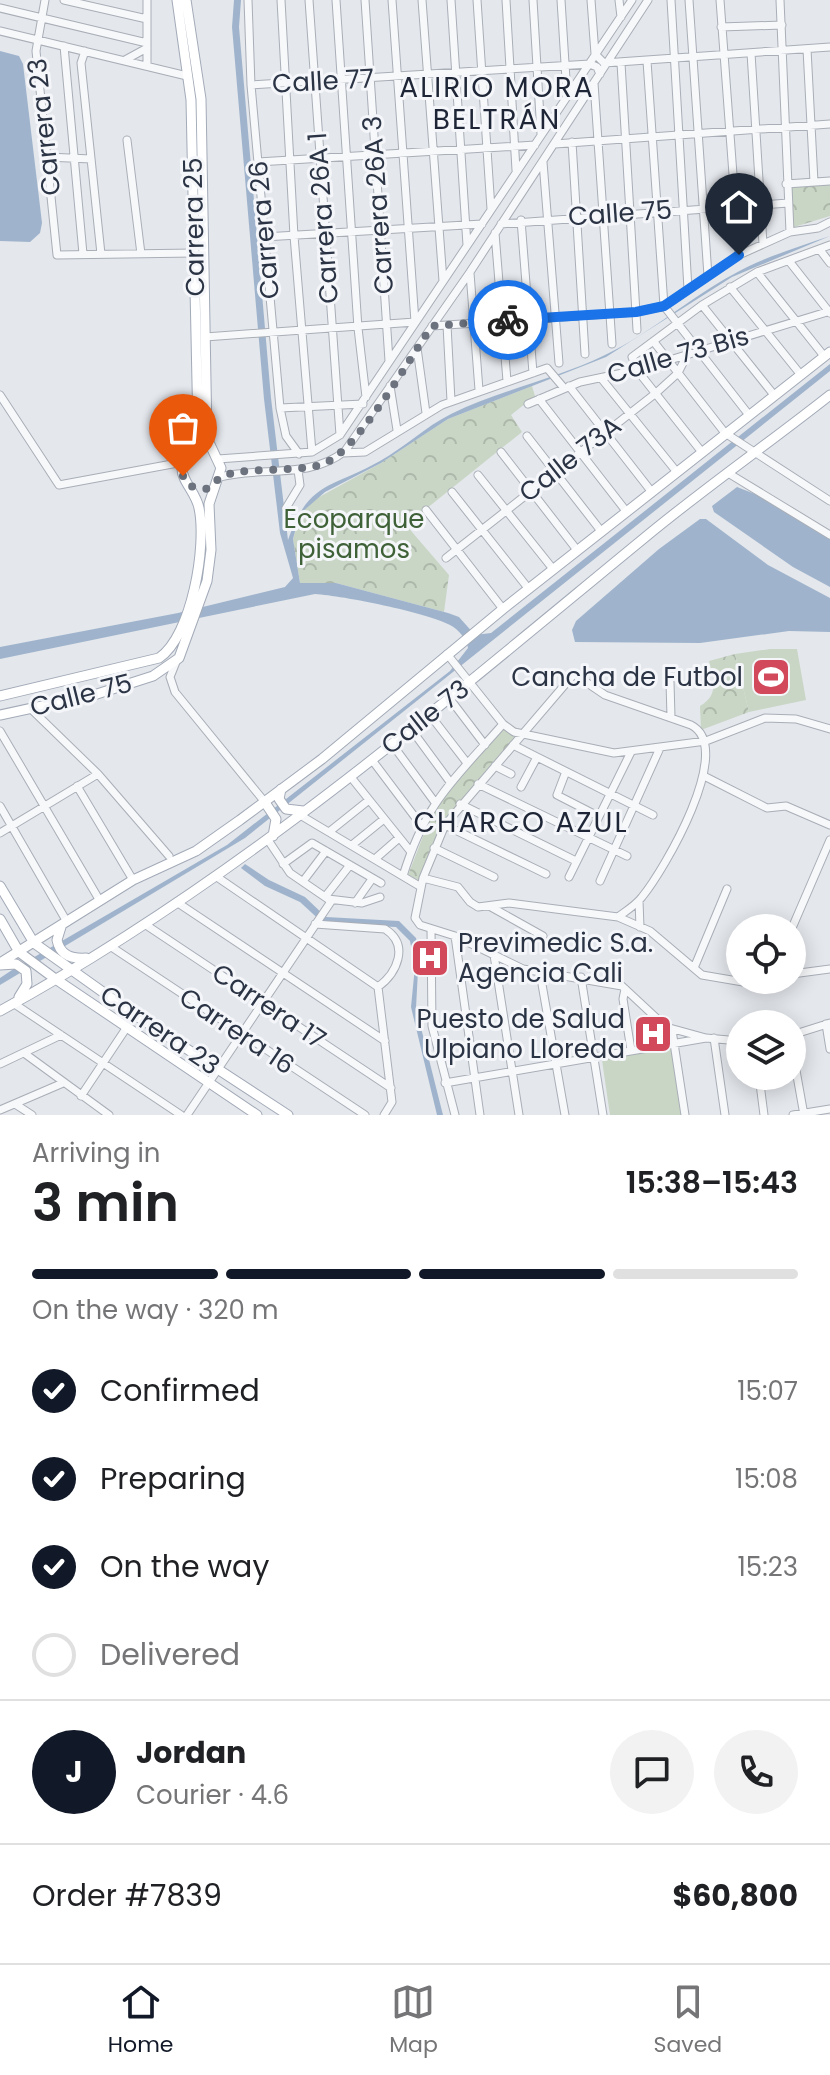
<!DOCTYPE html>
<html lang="en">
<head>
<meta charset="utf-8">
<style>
	:root { --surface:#fff; --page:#f2f2f2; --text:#202124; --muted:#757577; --line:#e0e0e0; --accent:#111827 }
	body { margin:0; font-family:Poppins,sans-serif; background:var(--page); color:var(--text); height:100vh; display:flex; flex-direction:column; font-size:30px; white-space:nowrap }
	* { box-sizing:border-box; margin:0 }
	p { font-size:26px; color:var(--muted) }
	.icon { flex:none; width:44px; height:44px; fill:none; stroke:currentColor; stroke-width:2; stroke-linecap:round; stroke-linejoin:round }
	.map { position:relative; height:1115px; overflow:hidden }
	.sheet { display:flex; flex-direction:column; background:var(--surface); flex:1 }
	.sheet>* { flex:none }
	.controls { position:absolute; left:726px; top:914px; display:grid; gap:16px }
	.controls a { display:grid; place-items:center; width:80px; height:80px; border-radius:50%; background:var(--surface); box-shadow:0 4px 20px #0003; font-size:40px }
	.pin { position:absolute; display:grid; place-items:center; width:68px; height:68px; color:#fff; margin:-82px -34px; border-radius:50% 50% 50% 0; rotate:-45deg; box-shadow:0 0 8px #0007 }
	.pin .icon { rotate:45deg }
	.courier { position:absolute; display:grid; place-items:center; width:80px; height:80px; margin:-40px; border:6px solid #1a73e8; border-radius:50%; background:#fff; color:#222; box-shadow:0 2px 10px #0007 }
	.overview em { font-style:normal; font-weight:600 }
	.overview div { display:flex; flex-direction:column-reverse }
	.overview { display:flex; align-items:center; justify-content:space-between; height:136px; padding:0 32px }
	h1 { font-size:52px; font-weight:600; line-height:60px }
	.bar { display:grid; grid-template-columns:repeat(4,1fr); gap:12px 8px; align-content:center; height:96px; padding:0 32px }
	.bar i { height:10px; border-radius:6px; background:var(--line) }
	.bar .current { background:var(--accent) }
	.bar p { grid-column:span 4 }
	.line { display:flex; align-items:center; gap:20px; padding:0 32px; border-top:2px solid var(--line) }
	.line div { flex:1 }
	.round { display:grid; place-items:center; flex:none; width:84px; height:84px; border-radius:42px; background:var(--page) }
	ol { padding:0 32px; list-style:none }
	li { display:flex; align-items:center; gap:24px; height:88px }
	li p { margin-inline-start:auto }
	li .icon { padding:8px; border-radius:50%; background:var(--accent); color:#fff; stroke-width:4 }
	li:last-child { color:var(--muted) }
	li i { width:44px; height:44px; border:4px solid var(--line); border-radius:50% }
	.tab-bar { display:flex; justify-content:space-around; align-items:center; height:112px; border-top:2px solid var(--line); background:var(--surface); font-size:22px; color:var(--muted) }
	.tab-bar a { display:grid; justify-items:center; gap:4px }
	.tab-bar .current { color:var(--accent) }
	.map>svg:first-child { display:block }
	.park { fill:url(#park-crowns) }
	.garden { fill:#c9d6c5 }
	.water { fill:#9fb4cc }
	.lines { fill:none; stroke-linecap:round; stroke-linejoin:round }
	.minor-casing { stroke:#a9aeb7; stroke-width:9 }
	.major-casing { stroke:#a3abb8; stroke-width:11 }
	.minor { stroke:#f7f8fa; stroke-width:7 }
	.major { stroke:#fff; stroke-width:9 }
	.done { stroke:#6c737f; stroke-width:8; stroke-dasharray:0 14.4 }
	.route { stroke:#1a73e8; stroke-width:10 }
	.labels { text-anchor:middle; stroke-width:6; stroke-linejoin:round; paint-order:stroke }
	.street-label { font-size:26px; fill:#2b3445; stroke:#f4f6f9 }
	.park-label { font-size:26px; fill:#3f6138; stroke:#f4f6f9 }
	.poi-label { font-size:26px; fill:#2b3445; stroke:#f4f6f9; text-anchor:end }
	.neighbourhood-label { font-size:28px; letter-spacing:2px; fill:#1d2536; stroke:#f4f6f9 }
</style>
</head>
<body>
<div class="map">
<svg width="830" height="1115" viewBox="0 0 830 1115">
	<defs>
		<pattern id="park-crowns" width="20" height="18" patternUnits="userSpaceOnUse" patternTransform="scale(2)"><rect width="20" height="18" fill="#c9d6c5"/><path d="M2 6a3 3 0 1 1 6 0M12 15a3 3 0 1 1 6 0" fill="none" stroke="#adb8ab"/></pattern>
	</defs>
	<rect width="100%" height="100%" fill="#e4e7ec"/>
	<!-- park -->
	<path class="park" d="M830 184V216L794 227 789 188Z
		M532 386 535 396 511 415 522 432 406 525 449 575 444 612 336 583H300L293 539 301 513 312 501 381 463 448 419Z
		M735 654 749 712 701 730 700 706C719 695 714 680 709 661Z
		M503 728 516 737 442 823 420 881 408 875 436 803Z"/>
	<!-- garden -->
	<path class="garden" d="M770 649H797L806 700 749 712 735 654Z
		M673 1047 684 1115H610L602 1060Z"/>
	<!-- water -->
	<path class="water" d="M234 0H241L239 27 271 398 288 540C309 480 331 489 380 461 405 447 425 427 451 414 500 390 556 379 605 355 651 333 689 298 734 274 764 257 798 247 830 236L732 277 606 357 448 419 381 463 325 492 301 513 297 524 293 539 300 583H336L448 613 459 617 475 635 491 633 830 364V371L245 838 0 985V978L12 970 227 845 450 671 468 648C467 639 458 629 450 625 425 612 344 596 315 594L0 659V647L178 613 285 587 293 578 280 533 264 399 232 27Z
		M0 51 19 56 23 64 42 223 40 233 30 242 0 241Z
		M737 487 760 496 830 538V587L793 567 714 512 712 506Z
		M700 519H706L768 565 830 598V632L789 631 700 643 575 642 572 630 576 621 659 549Z
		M245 864 269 880 305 897 326 917 399 921 416 938 419 952 416 1008 443 1115H437L411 1007 415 966 410 941 396 927 324 924 300 902 265 886 241 868Z"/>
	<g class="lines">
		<defs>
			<path id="minor" d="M45 0 36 51 57 255 194 253
				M64 0 147 19
				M147 0V65
				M248 0 251 85 280 408 286 436 299 454
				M281 0 294 236 312 452
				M309 0 340 435
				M336 0 358 328 366 397
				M365 0 389 361
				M422 0 443 281
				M451 0 467 245
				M477 0 491 209
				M506 0 516 170
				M533 0 541 134
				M561 0 567 95
				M591 0 595 54
				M619 0 621 17
				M671 0 688 289
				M689 0 708 276
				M720 0 739 255
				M780 0 790 232
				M0 8 147 43
				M721 27 782 25
				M0 31 187 76
				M64 46 83 254
				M807 49 814 182
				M85 51 81 63 101 254
				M751 53 763 244
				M595 54 604 63 830 47
				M125 60 147 48
				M647 61 664 306 749 415
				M621 63 637 330
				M594 83 612 344
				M251 85 590 64 597 67 600 74
				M127 140 141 254
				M572 142 585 354
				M555 144 830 124
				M47 157 91 159
				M258 162 535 145
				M543 162 559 363
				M786 184 830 181
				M521 220 533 373
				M501 224 788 203
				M495 233 507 381
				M264 237 482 224
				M820 250 830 263
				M789 261 830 313
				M757 272 824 356
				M470 273 479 390
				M730 287 801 375
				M702 305 774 395
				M447 325 451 401
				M432 326 636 312 664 306 739 255 790 232 818 228 830 222
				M205 337 415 322 392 0
				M654 342 725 433 830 501
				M417 348 426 413
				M601 378 676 471
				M390 386 397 430
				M569 386 651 491
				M0 395 59 485 183 462
				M539 399 626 511
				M528 404 580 382 637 370 830 311
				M280 408 363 404
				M527 436 601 531
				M701 451 637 370 632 357 702 305 757 272 830 245
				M501 452 577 550
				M343 453 365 452 442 405 547 368 564 388
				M218 459 312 452 340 435 632 0
				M728 473 830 535
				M478 475 553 569
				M220 477C261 466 309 480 345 451L470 272 648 0
				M452 492 528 588
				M286 508 300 485 298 470
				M426 510 503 609
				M446 558 656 393 678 373 687 355
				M447 654 503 724 514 732 614 753 706 741 765 718 796 719 830 729
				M176 662 170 677 175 692 264 801
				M670 682 671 717
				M450 699 485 745
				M30 708 98 774 169 856
				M430 715 467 763
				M411 729 450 782
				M0 731 100 901
				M392 744 434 801
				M513 745 653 815
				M372 760 421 825
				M495 766 511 774
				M565 774 557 795 598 816
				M350 776 411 852
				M704 776 767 808 786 806 830 825
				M478 784 627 856
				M77 786 133 880
				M521 787 536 759
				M460 804 576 861
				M0 806 67 922
				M300 815 421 887
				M445 825 546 874
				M329 832 369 800
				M0 833 98 774
				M268 840 290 873 328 899 362 903 380 897
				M352 845 384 819
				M434 848 494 877
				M375 859 399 838
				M283 864 312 843 381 883
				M403 876C426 801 453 781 503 724
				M217 877 378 987
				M569 877 631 752
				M423 878 458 887 470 902 478 907 509 903 618 917 650 931 702 975 749 983 770 980
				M304 880 326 851
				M600 881 660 748
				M325 897 350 865
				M639 901 640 927
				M178 903 385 1041
				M355 903 372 879
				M491 907 543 936
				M618 917C626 911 636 905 642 897 664 870 736 748 691 725L605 695 574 674 445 825 423 878 415 918 420 925 455 936 523 969 622 986 666 1027 706 1038
				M315 924 385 929C410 945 397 973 378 987
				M146 925 391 1088
				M792 928 830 840
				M431 929 432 1026 455 1115
				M455 936 480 1115
				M110 946 365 1115
				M494 955 519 1115
				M694 968 727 889
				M540 973 565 1115
				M792 974 830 969
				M581 977 603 1115
				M378 987 392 1102 384 1115
				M625 989 623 999 631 1050
				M13 1003 181 1115
				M826 1024 830 1049
				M672 1030 685 1115
				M792 1035 830 1023
				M714 1038 725 1115
				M792 1048 804 1115
				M24 1053 109 1115
				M0 1064 61 1035
				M759 1076 764 1115
				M445 1083 706 1038 740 1041
				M81 1096 127 1027
				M15 1104 32 1115
				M0 1110 63 1083
				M187 1115 332 900
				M793 1115 830 1109"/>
			<path id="major" d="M0 696 159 658C192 636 207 545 199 508 196 493 182 481 182 469 181 457 194 442 198 430L191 100 177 0
				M0 715 97 694 153 676 179 658 207 581 211 550 209 504 221 468 207 438 201 99 186 0
				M281 789 279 799 286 809 303 811
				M264 801 276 819 273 836
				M0 886 34 943 135 1015 288 1115
				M0 919 19 952 54 978 257 1115
				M61 927 57 940C60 955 71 959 86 958
				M0 963 133 880 196 851 240 820 322 759 503 609 830 352
				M0 965 16 964 26 971 27 984 19 997
				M0 1011C235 883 437 708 643 539 703 489 768 444 830 395"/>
		</defs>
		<!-- minor casing -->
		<use href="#minor" class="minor-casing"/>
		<!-- major casing -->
		<use href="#major" class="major-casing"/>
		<!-- minor -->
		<use href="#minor" class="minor"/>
		<!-- major -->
		<use href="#major" class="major"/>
	</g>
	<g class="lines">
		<!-- done -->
		<path class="done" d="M183 476 190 486 206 489C213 486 214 482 220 478 235 466 298 473 323 464 357 452 409 359 432 326L508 320"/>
		<!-- route -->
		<path class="route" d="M508 320 636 312 664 306 739 255"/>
	</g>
	<!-- icons -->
	<defs>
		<symbol id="stadium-square" viewBox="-11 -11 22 22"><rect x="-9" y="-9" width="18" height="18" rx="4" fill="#d1495b" stroke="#f4f6f9"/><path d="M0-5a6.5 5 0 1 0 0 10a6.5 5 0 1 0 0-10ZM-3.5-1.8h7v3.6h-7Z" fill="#fff"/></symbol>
		<symbol id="hospital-square" viewBox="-11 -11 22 22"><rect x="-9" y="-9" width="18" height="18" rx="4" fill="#d1495b" stroke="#f4f6f9"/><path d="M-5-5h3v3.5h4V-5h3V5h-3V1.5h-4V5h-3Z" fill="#fff"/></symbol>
	</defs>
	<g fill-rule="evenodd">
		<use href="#stadium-square" x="749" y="655" width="44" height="44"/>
		<use href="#hospital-square" x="408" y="936" width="44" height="44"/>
		<use href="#hospital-square" x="631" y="1012" width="44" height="44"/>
	</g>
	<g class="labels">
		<!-- street labels -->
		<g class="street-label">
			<text transform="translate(323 81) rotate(-3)" y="9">Calle 77</text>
			<text transform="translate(44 127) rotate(-96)" y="9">Carrera 23</text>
			<text transform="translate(378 205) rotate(-94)" y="9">Carrera 26A 3</text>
			<text transform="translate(620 213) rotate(-4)" y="9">Calle 75</text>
			<text transform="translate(323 218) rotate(-94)" y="9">Carrera 26A 1</text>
			<text transform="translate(194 227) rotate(-91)" y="9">Carrera 25</text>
			<text transform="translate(264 230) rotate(-95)" y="9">Carrera 26</text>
			<text transform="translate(678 355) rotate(-16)" y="9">Calle 73 Bis</text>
			<text transform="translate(570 459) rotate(-38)" y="9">Calle 73A</text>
			<text transform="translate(81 695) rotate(-14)" y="9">Calle 75</text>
			<text transform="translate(425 717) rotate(-38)" y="9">Calle 73</text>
			<text transform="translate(269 1006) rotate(34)" y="9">Carrera 17</text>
			<text transform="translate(160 1030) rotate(34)" y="9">Carrera 23</text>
			<text transform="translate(237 1031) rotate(34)" y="9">Carrera 16</text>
		</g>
		<!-- park labels -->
		<g class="park-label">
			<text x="354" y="528">Ecoparque<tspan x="354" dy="30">pisamos</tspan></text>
		</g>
		<!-- poi labels -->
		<g class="poi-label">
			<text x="743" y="686">Cancha de Futbol</text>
			<text x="458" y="952" text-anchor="start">Previmedic S.a.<tspan x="458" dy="30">Agencia Cali</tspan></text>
			<text x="625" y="1028">Puesto de Salud<tspan x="625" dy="30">Ulpiano Lloreda</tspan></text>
		</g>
		<!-- neighbourhood labels -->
		<g class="neighbourhood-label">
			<text x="497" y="97">ALIRIO MORA<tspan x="497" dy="32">BELTRÁN</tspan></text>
			<text x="521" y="832">CHARCO AZUL</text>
		</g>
	</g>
</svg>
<div class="controls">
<a><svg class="icon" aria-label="locate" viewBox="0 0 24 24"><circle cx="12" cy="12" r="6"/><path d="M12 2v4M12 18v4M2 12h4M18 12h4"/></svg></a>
<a><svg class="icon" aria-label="layers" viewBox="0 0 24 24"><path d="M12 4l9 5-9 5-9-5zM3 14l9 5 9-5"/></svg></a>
</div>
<div class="pin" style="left:183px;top:476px;background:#ea580c"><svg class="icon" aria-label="bag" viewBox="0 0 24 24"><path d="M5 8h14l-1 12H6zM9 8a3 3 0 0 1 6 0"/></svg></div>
<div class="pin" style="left:739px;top:255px;background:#1f2937"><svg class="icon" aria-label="home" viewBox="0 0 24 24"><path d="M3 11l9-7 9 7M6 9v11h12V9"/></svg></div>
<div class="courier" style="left:508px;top:320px"><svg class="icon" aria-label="bike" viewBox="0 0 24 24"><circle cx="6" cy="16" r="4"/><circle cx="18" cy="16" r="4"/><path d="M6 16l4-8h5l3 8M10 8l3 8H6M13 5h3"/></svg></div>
</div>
<section class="sheet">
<div class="overview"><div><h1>3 min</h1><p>Arriving in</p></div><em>15:38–15:43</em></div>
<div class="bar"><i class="current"></i><i class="current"></i><i class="current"></i><i></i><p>On the way · 320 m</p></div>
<ol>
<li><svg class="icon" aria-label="check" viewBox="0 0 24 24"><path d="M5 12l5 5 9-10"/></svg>Confirmed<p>15:07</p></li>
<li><svg class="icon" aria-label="check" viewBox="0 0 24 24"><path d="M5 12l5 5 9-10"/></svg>Preparing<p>15:08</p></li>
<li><svg class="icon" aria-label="check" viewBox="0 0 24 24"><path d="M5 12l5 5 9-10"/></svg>On the way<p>15:23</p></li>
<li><i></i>Delivered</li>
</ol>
<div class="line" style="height:144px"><b class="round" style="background:var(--accent);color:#fff">J</b><div><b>Jordan</b><p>Courier · 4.6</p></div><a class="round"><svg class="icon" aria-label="chat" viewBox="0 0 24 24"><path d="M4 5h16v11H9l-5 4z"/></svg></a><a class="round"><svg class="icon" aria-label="phone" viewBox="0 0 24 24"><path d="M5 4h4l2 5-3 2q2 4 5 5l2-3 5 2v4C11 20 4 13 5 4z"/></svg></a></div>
<div class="line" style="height:104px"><div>Order #7839</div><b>$60,800</b></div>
</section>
<nav class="tab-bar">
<a class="current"><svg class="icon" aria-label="home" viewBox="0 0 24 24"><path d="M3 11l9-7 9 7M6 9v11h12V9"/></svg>Home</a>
<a><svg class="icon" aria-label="map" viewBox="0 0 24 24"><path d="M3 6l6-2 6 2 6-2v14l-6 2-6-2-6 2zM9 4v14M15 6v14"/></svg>Map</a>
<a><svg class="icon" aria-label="saved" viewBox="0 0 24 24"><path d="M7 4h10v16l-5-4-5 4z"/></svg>Saved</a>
</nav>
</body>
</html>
